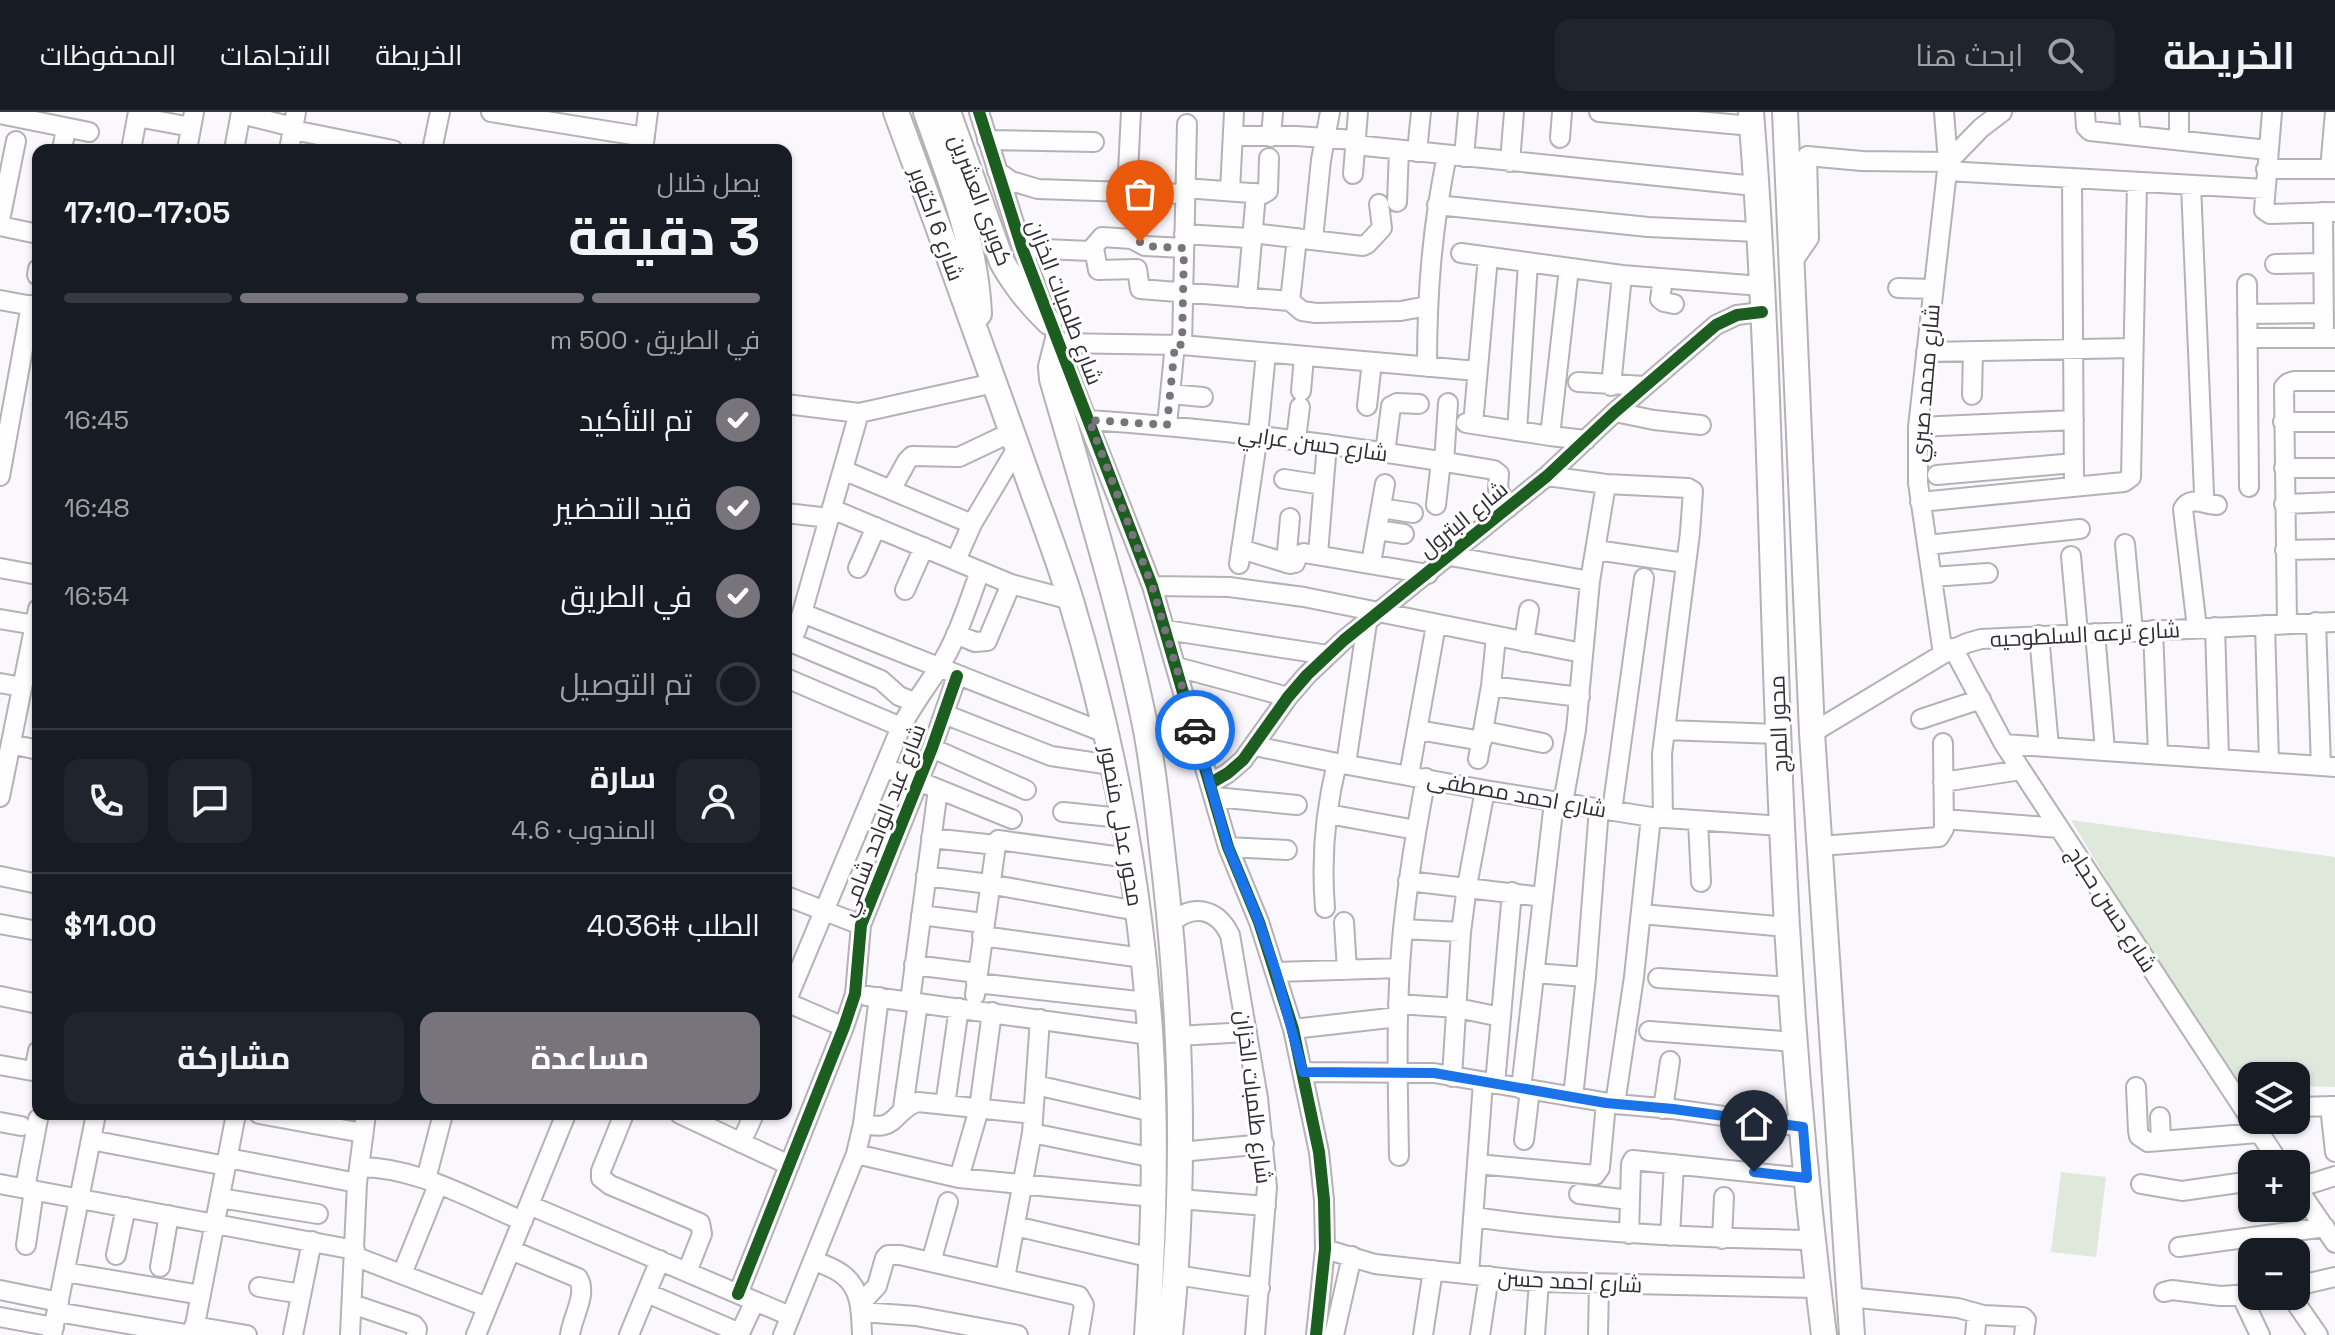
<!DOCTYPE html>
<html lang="ar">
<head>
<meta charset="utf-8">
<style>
	:root { --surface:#171b24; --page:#20242c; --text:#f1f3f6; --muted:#9ea1a6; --line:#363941; --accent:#77747b }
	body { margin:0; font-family:"Space Grotesk",Cairo,sans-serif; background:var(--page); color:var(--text); direction:rtl; height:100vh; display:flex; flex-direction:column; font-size:30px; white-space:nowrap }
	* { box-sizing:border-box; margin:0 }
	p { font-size:26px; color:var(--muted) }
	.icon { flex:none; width:44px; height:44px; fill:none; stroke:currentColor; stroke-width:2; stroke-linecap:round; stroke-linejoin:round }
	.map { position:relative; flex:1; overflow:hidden; direction:ltr }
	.side { position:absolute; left:32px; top:32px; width:760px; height:976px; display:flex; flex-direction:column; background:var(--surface); border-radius:16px; box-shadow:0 2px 6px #0004; direction:rtl }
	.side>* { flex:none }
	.controls { position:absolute; left:2238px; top:950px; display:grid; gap:16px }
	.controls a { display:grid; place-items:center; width:72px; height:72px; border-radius:16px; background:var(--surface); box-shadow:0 2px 6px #0004; font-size:40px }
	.pin { position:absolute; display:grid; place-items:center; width:68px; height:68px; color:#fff; margin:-82px -34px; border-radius:50% 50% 50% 0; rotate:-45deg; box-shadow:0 0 8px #0007 }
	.pin .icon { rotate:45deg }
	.courier { position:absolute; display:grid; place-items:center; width:80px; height:80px; margin:-40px; border:6px solid #1a73e8; border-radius:50%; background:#fff; color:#222; box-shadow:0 2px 10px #0007 }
	.headline em { font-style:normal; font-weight:700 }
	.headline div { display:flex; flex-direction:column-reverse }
	.headline { display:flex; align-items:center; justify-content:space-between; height:136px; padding:0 32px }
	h1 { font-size:52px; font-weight:700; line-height:60px }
	.bar { display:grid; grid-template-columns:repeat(4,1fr); gap:12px 8px; align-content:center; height:96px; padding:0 32px }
	.bar i { height:10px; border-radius:6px; background:var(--line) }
	.bar .selected { background:var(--accent) }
	.bar p { grid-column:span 4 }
	.line { display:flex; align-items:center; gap:20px; padding:0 32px; border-top:2px solid var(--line) }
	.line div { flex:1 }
	.round { display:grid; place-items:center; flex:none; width:84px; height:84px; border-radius:16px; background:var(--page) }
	ol { padding:0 32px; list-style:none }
	li { display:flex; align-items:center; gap:24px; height:88px }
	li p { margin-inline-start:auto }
	li .icon { padding:8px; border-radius:50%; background:var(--accent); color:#fff; stroke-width:4 }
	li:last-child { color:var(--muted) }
	li i { width:44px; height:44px; border:4px solid var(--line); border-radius:50% }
	.button { display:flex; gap:16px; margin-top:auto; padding:16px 32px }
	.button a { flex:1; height:92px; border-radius:16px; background:var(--accent); color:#fff; font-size:32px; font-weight:700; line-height:92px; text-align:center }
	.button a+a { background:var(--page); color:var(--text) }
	header { display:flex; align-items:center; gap:48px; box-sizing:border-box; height:112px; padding:0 40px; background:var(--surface); border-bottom:2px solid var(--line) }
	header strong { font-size:38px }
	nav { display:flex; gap:44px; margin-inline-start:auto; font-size:28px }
	.search { width:560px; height:72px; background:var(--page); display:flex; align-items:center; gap:20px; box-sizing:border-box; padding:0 28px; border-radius:16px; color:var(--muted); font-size:30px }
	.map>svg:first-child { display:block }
	.green { fill:#dee8db }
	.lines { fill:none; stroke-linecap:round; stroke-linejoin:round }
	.minor-casing { stroke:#b4b1b7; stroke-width:22 }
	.major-casing { stroke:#b4b1b7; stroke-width:28 }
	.minor { stroke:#fefeff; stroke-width:18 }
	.major { stroke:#fefeff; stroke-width:24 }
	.cycleway-casing { stroke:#fff; stroke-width:17 }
	.cycleway { stroke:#1b5e20; stroke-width:12 }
	.done { stroke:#77747b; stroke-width:8; stroke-dasharray:0 14.4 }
	.route { stroke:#1a73e8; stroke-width:10 }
	.labels { text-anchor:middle; stroke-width:6; stroke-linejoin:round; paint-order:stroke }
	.street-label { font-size:22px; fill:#302d35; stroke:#fff }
</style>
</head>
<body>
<header>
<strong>الخريطة</strong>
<div class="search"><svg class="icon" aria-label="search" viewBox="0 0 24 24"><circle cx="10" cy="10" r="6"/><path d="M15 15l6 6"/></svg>ابحث هنا</div>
<nav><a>الخريطة</a><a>الاتجاهات</a><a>المحفوظات</a></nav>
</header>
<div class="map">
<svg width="2335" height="1223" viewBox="0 0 2335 1223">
	<rect width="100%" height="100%" fill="#faf8fd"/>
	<!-- green -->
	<path class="green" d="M2071 708 2335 745V975L2296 974V964H2252V967L2238 972 2178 886Z
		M2061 1060 2106 1065 2096 1145 2051 1140Z"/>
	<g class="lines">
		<defs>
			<path id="minor" d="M491 0 645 25
				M979 0 1022 136 1046 202
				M1599 0 1752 14
				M2085 0 2086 15 2090 19 2268 38
				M2129 0 2131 23
				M2179 0V28
				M2272 0 2264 98 2270 102 2335 100
				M0 2 89 20
				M241 2 293 15
				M137 5 191 15
				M293 18 393 38
				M1233 24H1296L1355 28
				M1271 25 1273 0
				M1560 26 1562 0
				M987 28 1094 30
				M1355 33 1755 74
				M62 38 66 16
				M131 38 138 0
				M187 38 194 0
				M234 38 241 0
				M289 38 296 0
				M432 38 440 0
				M643 38 648 0
				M1417 40 1421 0
				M1464 45 1468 0
				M1510 50 1514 0
				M2266 57H2335
				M2330 57 2335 0
				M997 59 1011 69 1038 77 1185 82
				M1947 59 2265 77
				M1353 62 1358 0
				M2072 66 2074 374
				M2191 73 2204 381 2201 390
				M1185 76 1263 82 1268 79 1269 46
				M1230 79 1234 0
				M1127 80 1131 0
				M1397 90 1399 38
				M1437 93 1648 115 1758 120
				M2323 100 2324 226
				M0 108 16 29
				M0 114 38 122
				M1184 122 1248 126 1260 122 1363 134 1367 132 1382 116 1379 92
				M1313 127 1321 48 1330 0
				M1022 136 1090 139 1102 125 1132 127 1145 134 1184 136
				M1094 136 1098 158 1137 157 1140 177 1290 189 1302 199 1316 201 1401 199 1427 194
				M1461 141 1622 163 1761 174
				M1793 149 1809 126 1807 44 1862 49 1948 50 1981 16 2002 0
				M2275 152 2323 151
				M37 163 38 157
				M1663 167 1660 187 1664 190 1674 192
				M2247 172 2249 375
				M1898 176 1933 177
				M1247 186 1256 81
				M0 188 38 195
				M1290 189 1297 126
				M2247 202 2324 201
				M1055 226 1152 474 1228 735 1259 810 1293 917 1319 1040 1324 1088 1325 1137 1316 1223
				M2248 226H2335
				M1057 231 1182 233 1477 259
				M1182 233 1187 12
				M1926 240 2133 236
				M1427 255C1427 180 1432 116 1447 43
				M1578 270 1645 274
				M1611 274 1622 163
				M1301 279 1304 245
				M1170 282 1203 285
				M1972 283 1973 239
				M786 292 859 301 994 271
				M1367 294 1372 250
				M1615 300 1654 308 1701 313
				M1089 308C1225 317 1360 335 1494 358L1499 362 1498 377 1508 396
				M2283 310H2335
				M1466 311 1550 324 1586 328
				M1473 312 1488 145
				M1167 313 1175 232
				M1918 315 2074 308
				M1517 319 1528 151
				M1550 324 1569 156
				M1296 327 1300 295
				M1385 341 1391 294 1397 291 1419 292
				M1444 350 1448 291
				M2284 356H2335
				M843 358 972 412
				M1937 363 2074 351
				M0 364 31 193
				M1547 364 1606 372 1688 376 1693 379 1690 421 1662 642 1663 706
				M1284 367 1323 373
				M891 378 907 349 912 344 959 345 1012 320
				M1920 390 2124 370 2131 365 2137 70
				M2284 392 2335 390
				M1436 393 1441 349
				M1381 396 1413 401
				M832 397 1011 472 1071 488
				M786 401 829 406
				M1377 418 1404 422
				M2125 432 2133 519
				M1927 433 2080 417
				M1241 437 1290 452 1295 451 1298 443 1304 441 1428 462
				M1596 438 1685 451
				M2285 438 2335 437
				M1318 442 1327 332
				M1450 444 1590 469
				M2071 444 2078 521
				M956 448 972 412 1017 336
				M1286 451 1290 406
				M1371 451 1385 372
				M1239 452 1258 323 1266 241
				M0 456 38 463
				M858 456 876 415
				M1932 465 1988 461
				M1152 474 1229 475 1304 485 1582 541
				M905 478 924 435
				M802 501 1105 621
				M0 507 35 513
				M2316 510 2321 654
				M2287 512 2284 275 2288 271 2294 269H2335
				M2265 513 2269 650
				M2215 515 2219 646
				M2197 516 2183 397C2190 383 2205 393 2217 393
				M1166 518 1328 543
				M2153 518 2158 642
				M2095 521 2105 638
				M956 522 975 530 987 529 1011 472
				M2039 523 2049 635
				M788 529 881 568 899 584 914 590
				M786 530 796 519 802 501 859 301
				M1524 530 1529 498
				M1953 536 2004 632 2280 1052
				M1943 542 1918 371V315L1948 50 1944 0
				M1177 555 1288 585
				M786 566 901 615
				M0 571 22 575
				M1491 574 1580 585
				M944 602 1051 644 1111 653
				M1921 607 1981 587
				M1418 618 1482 629
				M1665 618 1778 622
				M1484 619 1543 631
				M1812 621 1943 542 1967 531 1981 527 2335 510
				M11 632 38 638
				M2004 632 2335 655
				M1255 634 1337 651 1485 678 1651 705 1782 714
				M932 636 1026 678
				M1478 647 1491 574 1496 525
				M1346 652 1367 511
				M884 655 1012 707
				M1409 663 1436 513
				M1943 670 2021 658
				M1211 671 1228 661 1243 648 1288 585 1307 563 1344 528 1547 364 1615 300 1716 213 1737 203 1762 200
				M0 685 38 497
				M1215 685 1297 693
				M1563 691 1576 618 1590 469 1606 372
				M1612 699 1644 466
				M1063 700 1121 706
				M1328 702 1416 718
				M1944 707 2059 716
				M1698 709 1701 770
				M931 726 996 733 998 728 1129 746
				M1820 734 1939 725 1944 717 1943 631
				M1228 735 1287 738
				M0 764 38 772
				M926 764 989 772 1137 799
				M1408 769 1543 785
				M786 784 861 813
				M1325 796C1321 747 1325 699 1337 651
				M1641 802 1787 815
				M921 803 983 811
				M1344 810 1347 858
				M0 812 38 819
				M1170 812C1192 791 1217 796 1230 823L1258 986 1267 1075 1255 1223
				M1403 817 1461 820
				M982 824 1143 846
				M914 853 977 861
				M1276 860 1400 856
				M1534 861 1586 865
				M1658 866 1792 875
				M976 871 1147 890
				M975 883 996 733
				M0 884 38 892
				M867 884 1150 923
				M910 889 938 677
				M786 890 901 615C912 594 925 577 938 557 957 528 968 492 980 459
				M786 890 844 915
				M1398 892 1457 896 1501 905
				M1293 917 1398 905
				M1649 919 1796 930
				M1178 924 1247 920
				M0 953 38 960
				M34 959 38 939
				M1303 960 1434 961 1615 992 1673 997 1803 1015
				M1452 965 1461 820 1467 774 1485 678
				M1495 972 1512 780
				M1036 973 1153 1000
				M2136 975 2138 1019 2139 1024 2148 1030 2258 1021
				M1521 977 1554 690
				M1573 985 1586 865 1599 696
				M1615 992 1634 865 1651 705
				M945 993 959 896
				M2330 994 2335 1040
				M2296 995 2335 994
				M903 996 918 891
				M1663 997 1670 949
				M259 1002 363 1021
				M624 1002 601 1059V1066L610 1073 700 1111 702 1122 687 1160
				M680 1002 789 1053
				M2160 1005 2161 1029
				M0 1010 21 1014
				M863 1012C869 1013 878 1015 884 1013 897 1010 900 995 918 990L1033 1002
				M1032 1021 1154 1046
				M91 1028 226 1054
				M1524 1028 1530 978
				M741 1031 754 1002
				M1180 1040 1264 1032
				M856 1042 959 1066 1153 1085
				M1399 1044C1398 981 1396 918 1400 854 1404 791 1414 728 1426 666
				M228 1046 357 1071
				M1477 1052 1595 1063 1600 1056 1606 991
				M359 1055C417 1055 470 1087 523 1109
				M959 1066 979 997 992 900
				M426 1067 443 1002
				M0 1072 355 1138
				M2141 1072 2182 1079 2252 1069
				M2296 1074 2335 1131
				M25 1076 38 1007
				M2297 1076 2335 1064
				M1579 1082 1630 1088
				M220 1086 318 1102
				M1179 1087 1266 1094
				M529 1093 790 1204
				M1473 1105C1586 1121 1699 1126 1813 1128
				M1015 1114 1152 1146
				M1629 1122 1631 1052 1633 1048 1807 1066
				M1670 1124 1674 1052
				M1722 1127 1724 1085
				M26 1133 34 1078
				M2179 1135 2325 1115
				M1325 1137 1375 1152 1539 1170 1818 1176
				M511 1138 578 1166C588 1182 572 1205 570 1223
				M116 1143 126 1095
				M354 1144 487 1195
				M814 1148C823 1153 835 1156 843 1163 862 1177 861 1202 862 1223
				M931 1150 948 1090
				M160 1155 169 1103
				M65 1160 201 1183
				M402 1162 438 1073
				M1469 1162 1483 970
				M1176 1163 1260 1176
				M1005 1166 1032 1021 1040 907
				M2296 1174 2335 1165
				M259 1175 301 1182
				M0 1178 59 1190
				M2164 1180 2172 1178 2220 1184 2252 1182
				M647 1181 740 1221
				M738 1182 844 915 855 882 861 813 932 636 957 564
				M2241 1183 2260 1223
				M2291 1184 2318 1223
				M1848 1185 1958 1196 1983 1203 2023 1205 2026 1208 2024 1223
				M352 1192 414 1213 417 1217 416 1223
				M860 1192 877 1174 885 1146 888 1143H900L1079 1184 1084 1193 1079 1223
				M57 1200 192 1223
				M861 1200 916 1204 1018 1223
				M0 1205 54 1215
				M194 1214 247 1223
				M52 1223 96 1002
				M193 1223 236 1002
				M293 1223 312 1129
				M350 1223 357 1071 366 1002
				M476 1223 566 1002
				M629 1223 660 1148
				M739 1223 755 1189
				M783 1223 856 1042 863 1012 879 885
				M1334 1223 1352 1144
				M1423 1223 1433 1158
				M1480 1223 1489 1164
				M1535 1223 1539 1170
				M1598 1223 1599 1172
				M1975 1223 1977 1202"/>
			<path id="major" d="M896 0C938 113 978 226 1019 340 1036 390 1056 439 1071 489 1113 628 1140 775 1150 919 1157 1020 1154 1122 1147 1223
				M926 0C950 67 976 131 979 202
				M948 0 1002 150C1015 173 1030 192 1049 210
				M1751 0C1770 237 1771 476 1782 714 1789 884 1803 1054 1824 1223
				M1785 0 1812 621 1852 1223
				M1057 231 1051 255 1052 267C1085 382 1121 496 1145 613 1155 663 1159 713 1165 763 1182 916 1186 1070 1170 1223"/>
		</defs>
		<!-- minor casing -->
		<use href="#minor" class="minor-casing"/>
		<!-- major casing -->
		<use href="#major" class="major-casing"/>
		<!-- minor -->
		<use href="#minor" class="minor"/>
		<!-- major -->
		<use href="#major" class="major"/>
		<defs>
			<path id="cycleway" d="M979 0 1022 136 1152 474 1228 735 1259 810 1293 917 1319 1040 1324 1088 1325 1137 1316 1223
				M1211 671 1228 661 1243 648 1288 585 1307 563 1344 528 1547 364 1615 300 1716 213 1737 203 1762 200
				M738 1182 844 915 855 882 861 813 932 636 957 564"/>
		</defs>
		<!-- cycleway casing -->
		<use href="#cycleway" class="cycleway-casing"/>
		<!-- cycleway -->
		<use href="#cycleway" class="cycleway"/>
	</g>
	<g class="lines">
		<!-- done -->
		<path class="done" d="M1140 130 1145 134 1184 136 1182 233 1175 232 1167 313 1089 308 1152 474 1195 618"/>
		<!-- route -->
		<path class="route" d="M1195 618 1228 735 1259 810 1276 860 1303 960 1434 961 1606 991 1673 997 1803 1015 1807 1066 1754 1060"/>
	</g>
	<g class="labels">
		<!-- street labels -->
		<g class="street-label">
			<text transform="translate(981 88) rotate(69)" y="8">كوبرى العشرين</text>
			<text transform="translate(937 112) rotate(70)" y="8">شارع 6 اكتوبر</text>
			<text transform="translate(1065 190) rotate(69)" y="8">شارع طلمبات الخزان</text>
			<text transform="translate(1925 271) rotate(-85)" y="8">شارع محمد صبري</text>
			<text transform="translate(1313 331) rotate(8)" y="8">شارع حسن عرابي</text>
			<text transform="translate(1463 407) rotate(-39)" y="8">شارع البترول</text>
			<text transform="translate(2085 522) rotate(-3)" y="8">شارع ترعه السلطوحيه</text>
			<text transform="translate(1778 612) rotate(-92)" y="8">محور المرج</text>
			<text transform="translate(1517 682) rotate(10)" y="8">شارع احمد مصطفى</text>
			<text transform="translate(882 708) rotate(-69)" y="8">شارع عبد الواحد شامي</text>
			<text transform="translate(1122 714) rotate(80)" y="8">محور عدلى منصور</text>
			<text transform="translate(2112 797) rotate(57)" y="8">شارع حسن حجاج</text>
			<text transform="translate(1254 985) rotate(83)" y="8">شارع طلمبات الخزان</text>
			<text transform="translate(1570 1169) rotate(3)" y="8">شارع احمد حسن</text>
		</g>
	</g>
</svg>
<div class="controls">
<a><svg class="icon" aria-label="layers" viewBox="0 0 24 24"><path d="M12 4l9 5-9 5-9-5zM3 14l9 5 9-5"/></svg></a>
<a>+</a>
<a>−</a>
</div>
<div class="pin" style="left:1140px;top:130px;background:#ea580c"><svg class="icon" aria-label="bag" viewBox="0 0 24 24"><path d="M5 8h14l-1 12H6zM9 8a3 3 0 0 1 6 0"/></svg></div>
<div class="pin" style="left:1754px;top:1060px;background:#1f2937"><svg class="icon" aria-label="home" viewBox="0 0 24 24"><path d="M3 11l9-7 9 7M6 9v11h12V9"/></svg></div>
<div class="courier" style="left:1195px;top:618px"><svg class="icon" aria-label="car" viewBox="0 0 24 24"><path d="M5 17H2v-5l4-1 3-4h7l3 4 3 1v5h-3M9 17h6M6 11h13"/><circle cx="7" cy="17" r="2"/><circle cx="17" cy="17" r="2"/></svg></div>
<section class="side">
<div class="headline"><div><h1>3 دقيقة</h1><p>يصل خلال</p></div><em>17:05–17:10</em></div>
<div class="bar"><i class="selected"></i><i class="selected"></i><i class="selected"></i><i></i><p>في الطريق · 500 m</p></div>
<ol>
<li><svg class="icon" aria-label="check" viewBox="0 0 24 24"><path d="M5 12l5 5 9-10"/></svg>تم التأكيد<p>16:45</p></li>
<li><svg class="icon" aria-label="check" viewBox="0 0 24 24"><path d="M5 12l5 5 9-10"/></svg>قيد التحضير<p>16:48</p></li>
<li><svg class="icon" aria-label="check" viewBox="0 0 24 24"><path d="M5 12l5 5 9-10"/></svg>في الطريق<p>16:54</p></li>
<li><i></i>تم التوصيل</li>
</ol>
<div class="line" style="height:144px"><a class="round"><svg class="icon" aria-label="person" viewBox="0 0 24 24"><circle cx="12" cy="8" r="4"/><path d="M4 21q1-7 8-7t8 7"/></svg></a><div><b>سارة</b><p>المندوب · 4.6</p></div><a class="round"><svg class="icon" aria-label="chat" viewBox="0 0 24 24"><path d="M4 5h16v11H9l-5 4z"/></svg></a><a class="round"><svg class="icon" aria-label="phone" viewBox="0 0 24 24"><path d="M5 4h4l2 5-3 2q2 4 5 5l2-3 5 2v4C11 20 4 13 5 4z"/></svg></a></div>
<div class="line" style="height:104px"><div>الطلب #4036</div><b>$11.00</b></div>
<div class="button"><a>مساعدة</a><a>مشاركة</a></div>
</section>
</div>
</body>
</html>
